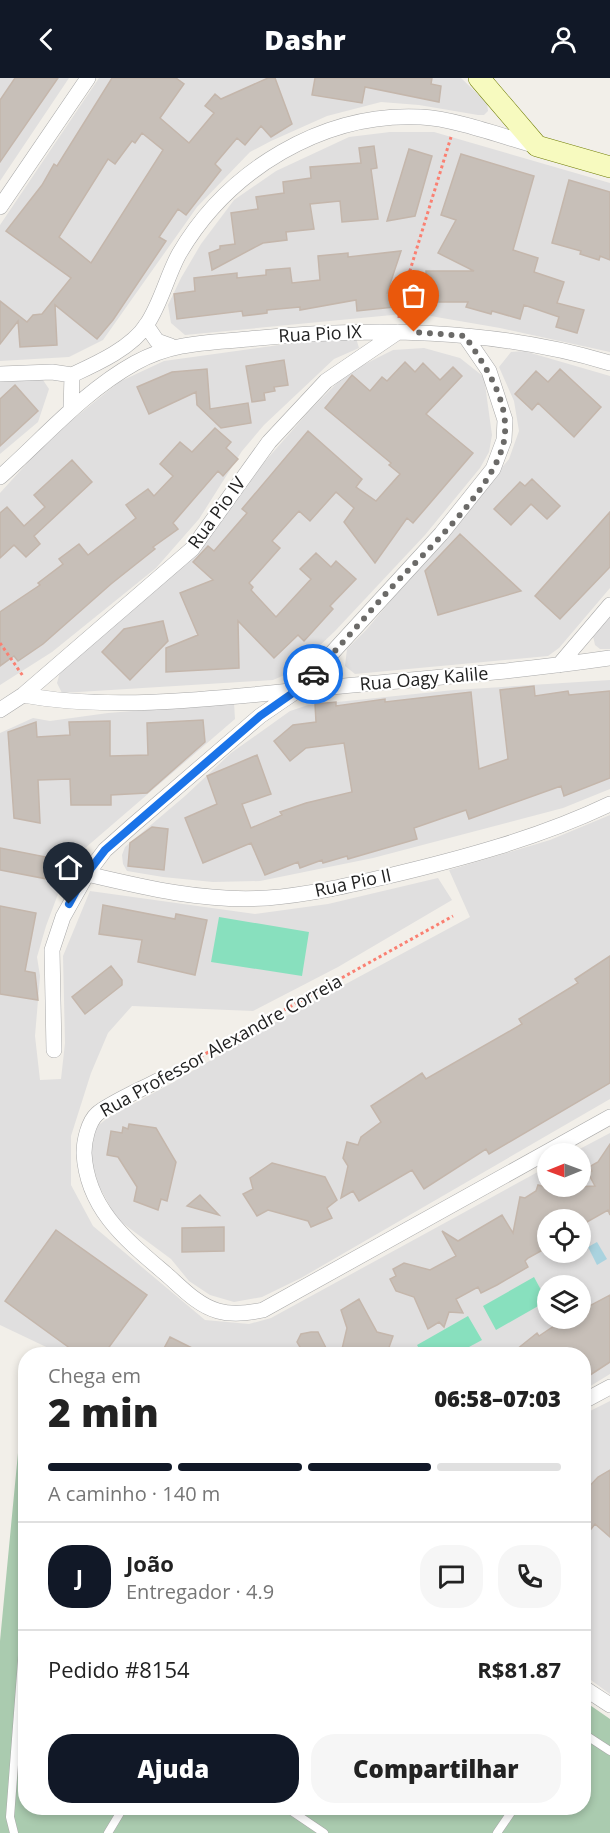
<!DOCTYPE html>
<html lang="pt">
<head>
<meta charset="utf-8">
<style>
	:root { --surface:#fff; --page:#f6f6f6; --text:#222; --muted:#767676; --line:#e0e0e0; --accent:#111827 }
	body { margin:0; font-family:"Open Sans",sans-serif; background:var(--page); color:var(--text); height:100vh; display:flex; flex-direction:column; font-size:22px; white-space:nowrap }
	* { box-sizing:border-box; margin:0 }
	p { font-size:20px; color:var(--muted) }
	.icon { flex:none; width:33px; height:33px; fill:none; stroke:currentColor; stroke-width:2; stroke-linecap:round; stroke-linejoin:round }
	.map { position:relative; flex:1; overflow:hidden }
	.panel { position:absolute; left:18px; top:1269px; width:573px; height:468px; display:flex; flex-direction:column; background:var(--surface); border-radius:24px; box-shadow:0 3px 9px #0003 }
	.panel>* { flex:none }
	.needle { width:39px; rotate:269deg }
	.tools { position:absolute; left:537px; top:1065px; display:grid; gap:12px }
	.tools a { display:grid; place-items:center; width:54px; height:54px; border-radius:50%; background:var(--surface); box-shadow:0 3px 9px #0003; font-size:30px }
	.pin { position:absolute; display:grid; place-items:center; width:51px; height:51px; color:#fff; margin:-62px -26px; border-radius:50% 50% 50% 0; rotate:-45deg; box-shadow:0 0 6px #0007 }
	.pin .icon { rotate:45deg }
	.courier { position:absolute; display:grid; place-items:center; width:60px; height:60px; margin:-30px; border:4px solid #1a73e8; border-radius:50%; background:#fff; color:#222; box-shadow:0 2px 8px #0007 }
	.overview em { font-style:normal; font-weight:800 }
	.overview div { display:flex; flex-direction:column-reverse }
	.overview { display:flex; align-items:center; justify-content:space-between; height:102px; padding:0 30px }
	h1 { font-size:39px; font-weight:800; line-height:45px }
	.bar { display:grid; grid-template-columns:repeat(4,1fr); gap:9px 6px; align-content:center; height:72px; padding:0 30px }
	.bar i { height:8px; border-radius:4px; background:var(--line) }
	.bar .on { background:var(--accent) }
	.bar p { grid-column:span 4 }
	.line { display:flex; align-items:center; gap:15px; padding:0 30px; border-top:2px solid var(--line) }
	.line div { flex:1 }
	.round { display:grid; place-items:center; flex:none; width:63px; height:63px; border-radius:24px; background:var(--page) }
	.action { display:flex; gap:12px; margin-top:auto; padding:12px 30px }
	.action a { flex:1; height:69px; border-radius:24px; background:var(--accent); color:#fff; font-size:24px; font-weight:800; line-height:69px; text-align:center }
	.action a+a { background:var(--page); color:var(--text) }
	header { display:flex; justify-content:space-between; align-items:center; height:78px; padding:0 30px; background:var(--accent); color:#fff; font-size:27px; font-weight:800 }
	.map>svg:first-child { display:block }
	.residential { fill:#e0dfdf; fill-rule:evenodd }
	.cemetery { fill:#aacbaf }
	.pitch { fill:#88e0be }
	.water { fill:#aad3df }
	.building { fill:#c7bfb8; stroke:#c4b6ab; stroke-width:1.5; fill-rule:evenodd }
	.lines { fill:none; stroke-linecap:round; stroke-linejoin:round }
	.lane-casing { stroke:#a9a9a9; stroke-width:9 }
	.street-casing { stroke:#a9a9a9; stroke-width:16 }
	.secondary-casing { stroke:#707d05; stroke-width:22 }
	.path { stroke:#fa8072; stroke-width:3; stroke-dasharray:3 3; stroke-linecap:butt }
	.lane { stroke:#fff; stroke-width:8 }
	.street { stroke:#fff; stroke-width:15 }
	.secondary { stroke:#f7fabf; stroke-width:21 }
	.done { stroke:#6b6a68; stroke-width:6; stroke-dasharray:0 10.8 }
	.route { stroke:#1a73e8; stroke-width:8 }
	.labels { text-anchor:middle; stroke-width:4.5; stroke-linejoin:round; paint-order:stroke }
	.street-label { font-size:18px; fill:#222; stroke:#fff }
</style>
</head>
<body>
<header><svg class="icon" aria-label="back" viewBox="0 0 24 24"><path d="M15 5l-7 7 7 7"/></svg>Dashr<svg class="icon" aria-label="person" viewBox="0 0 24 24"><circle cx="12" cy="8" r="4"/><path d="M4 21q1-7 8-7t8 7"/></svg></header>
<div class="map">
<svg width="610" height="1755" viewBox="0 0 610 1755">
	<rect width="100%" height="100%" fill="#f2efe9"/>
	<!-- residential -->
	<path class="residential" d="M0 0H69L0 103Z
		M99 0H461L487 25 488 33 484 37H478L419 27 381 24 327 38 271 63 250 74 197 129 103 262 69 279 0 283V147Z
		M390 54H434L610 105V274L500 250 413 235 185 257 171 245 168 227 181 200 201 166 234 122 276 93 349 59Z
		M356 260 359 270 334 281 264 347 242 373 199 441 156 490 52 574 0 607V415L51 359 119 304 164 283 315 262Z
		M424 270 460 280 484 299 492 357 489 374 480 390 425 457 335 553 292 594 273 602 62 615 57 605 60 594 154 510 310 332 347 295 393 272Z
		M524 273 610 298V510L559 570 548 578 355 596 345 588 347 571 367 551 509 381 519 353 514 323 499 289 511 274Z
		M0 302H43L49 311 38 344 0 376Z
		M610 538V571H600L595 567 593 558Z
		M610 602V711L563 730 373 780 260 803 213 804 163 799 127 793 123 786 122 777 125 769 185 718 231 675 290 633 308 627 454 612Z
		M234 625 235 641 84 771 64 800 46 848 37 879 40 898 35 958 40 1002 61 1001 65 965 63 878 90 813 255 836 328 826 438 800 452 822 338 889 253 933 132 928 108 955 91 995 71 1058V1107L93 1148 205 1242 249 1246 271 1240 547 1089 548 1108H580V1076L572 1075 610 1055V1296L584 1312V1276H61L0 1247V655L33 640 50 643 108 635ZM548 1142H580V1174H548ZM548 1208H580V1240H548Z
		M610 737V1021L301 1200 262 1219 234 1224 210 1217 189 1203 171 1181 117 1141 99 1108 90 1079 96 1049 109 1039 172 1005 279 942 470 839 449 792 550 762Z
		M610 1323V1616L584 1597V1336Z"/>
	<!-- cemetery -->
	<path class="cemetery" d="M25 1302 26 1730H584V1623L610 1641V1755H0V1563Z"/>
	<!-- pitch -->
	<path class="pitch" d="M219 839 309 854 302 898 211 884Z
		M534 1199 547 1223 496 1252 483 1228Z
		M468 1238 482 1262 456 1276H422L417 1267Z"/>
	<!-- water -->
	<path class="water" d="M597 1164 607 1181 597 1187 588 1169Z"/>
	<!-- building -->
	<path class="building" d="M15 0H58L0 84V22Z
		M112 0H176L184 6 160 40 189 65 214 35 205 28 215 16 221 21 268 0H275L292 46 271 59 261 48 245 67 237 60 215 86 221 92 186 137 178 131 159 159 166 163 113 242 97 261 55 227 57 267 20 269 18 243 0 266V223L27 244 33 237 42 236 71 200 6 153 42 107 54 86 57 88ZM142 55 163 72 91 185 59 159 108 81 115 86 132 63 135 65Z
		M315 0H432L431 6 441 8 439 24 365 9 362 25 312 17Z
		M374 68 377 90 371 91 378 141 342 144 340 123 310 126 314 151 286 154 287 162 263 165 212 192 209 175 220 171V168L235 166 231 135 258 131 256 119 284 115 283 104 311 100 310 89 361 85 359 70Z
		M409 71 432 78 415 138 387 143Z
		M461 76 534 98 513 172 538 180 534 194 564 204 557 225 584 232 577 255 556 249 559 239 524 227 520 241 492 233 491 236 466 229 468 224H426V193H474L438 175 456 142 441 137Z
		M569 102 610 114V182L600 178 599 182 580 176 581 173 552 165Z
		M401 173 387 215H398L394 229 357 233 356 222 300 232V229L267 232V235L243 238 242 233 177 241 174 216 195 213 194 200 237 195V200L266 197V192L290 190 292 205 320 202 318 178 348 175V179Z
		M284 282 288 307 274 309 275 313 264 315 265 322 252 324 246 288Z
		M405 284 415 294 423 285 440 302 453 289 462 298 426 336 473 375 413 445 407 440 375 485 344 444 354 430 336 414 310 443 299 433 272 463 280 470 249 505 253 509 251 512 276 539 311 501 300 491 316 475 331 489 336 483 356 501 330 528 333 531 304 563 298 557 274 580 238 543 239 590 166 594V570L198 557 180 515 213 502 193 484 208 468 214 473 247 435 242 431 308 353 362 401 356 409 376 423 400 396 389 387 391 385 325 330 352 297 370 313 382 299 387 303Z
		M207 291 210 331 248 325 251 345 221 350 197 327 196 314 149 336 137 309 172 294Z
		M560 291 601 329 574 359 538 325 532 332 515 316 536 293 548 304Z
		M15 307 38 333 0 368V321Z
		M215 350 231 364 226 370 238 381 223 398 218 393 192 423 173 445 178 451 153 469 155 471 111 506 43 566 18 583 14 578 0 588V534L40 507 38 505 63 486 59 481 79 466 88 477 136 440 126 427 148 411 154 418 173 398 160 386 180 364 192 374Z
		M72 382 92 404 34 458 40 466 26 479 14 467 0 480V435L7 429 24 448 45 429 34 417Z
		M532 401 560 428 547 441 531 426 511 447 494 431 520 404 525 408Z
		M610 434V489L560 541 535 518Z
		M460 456 521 513 438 537 425 493Z
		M163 543 168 563 130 602 102 574 124 551Z
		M534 608 535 618 568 613 569 617 610 613V700L564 718 561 708 469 741 466 732 414 750 417 761 348 781 347 778 323 785 322 782 300 790 298 784 265 797 251 765 203 785 185 740 217 726 207 698 257 677 271 716 242 726 251 750 282 737 280 734 306 725 352 714 344 665 306 670 290 683 274 663 293 647 316 644 315 626 336 624V628L385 621V624L471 614 479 691 508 681 500 612Z
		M203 642 205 664 147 715 111 717V727H71L70 701 38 702 40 745 14 740 8 654 36 644 37 659 70 657 69 644 110 643V678L148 677 147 645Z
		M152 749 168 751 164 792 128 788 130 765Z
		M0 770 51 780 47 801 0 792Z
		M103 827 175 841 176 836 207 842 195 897 138 884 142 862 99 856Z
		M0 828 36 835 25 893 35 895 38 922 0 916Z
		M610 878V1005L489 1076 486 1071 424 1111 412 1092 359 1123 353 1113 341 1120 348 1088 343 1080 347 1064 358 1067 361 1059 381 1044 371 1028 422 995 426 1001 522 946 519 941 578 905 575 901Z
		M111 888 122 902V907L85 936 72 919Z
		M129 1046 156 1050 176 1084 167 1123 161 1121 158 1132 134 1123 137 1109 118 1079 107 1077 111 1053 122 1055 123 1049 128 1051Z
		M610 1066V1137L608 1132 580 1148V1142H548V1169L528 1180 525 1183 528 1189 497 1207 481 1215 478 1209 456 1221 463 1235 449 1234 444 1249 439 1244 428 1251 414 1219 396 1213 390 1201 396 1198 393 1191 404 1185 430 1192 456 1178 442 1153 458 1163 502 1137 513 1155 520 1119 525 1120 536 1113 538 1107 549 1110 595 1108 588 1095 592 1093 589 1089 598 1084Z
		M272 1085 325 1099 337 1122 327 1130 332 1140 311 1149 308 1143 268 1132 257 1138 243 1116 253 1111 250 1100Z
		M200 1117 219 1137 187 1128Z
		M224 1149V1173L182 1174V1150Z
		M56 1152 147 1217 104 1276H78L5 1223Z
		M610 1217V1284L584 1301V1276H511L537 1255 539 1258 566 1240H580V1233Z
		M359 1221 377 1254 393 1258 387 1275 357 1276 342 1271 347 1250 341 1232Z
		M311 1254H318L329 1276H304L297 1264 301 1256Z
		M170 1259 204 1276H161Z
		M610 1392V1459L595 1446 584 1460V1414L598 1399Z"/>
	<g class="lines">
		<defs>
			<path id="lane" d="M584 1656 610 1673
				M287 1730 324 1755
				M14 1755 10 1739 26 1531
				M108 1755 123 1730
				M497 1755 514 1730"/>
			<path id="street" d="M0 129 88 0
				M146 247 157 263 171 268
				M0 296 52 294 72 297
				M71 332 72 297C96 286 132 270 147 246 161 225 167 198 179 176 228 92 323 34 421 39 452 40 505 59 536 68
				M0 399C44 360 83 314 135 285 173 264 207 265 249 261 370 249 493 250 610 285
				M559 587 610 527
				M23 617C117 634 226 619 321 610 418 601 514 594 610 580
				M0 632 23 617 192 471 269 364 326 303 398 254
				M87 796C146 810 205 824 267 820 307 817 346 808 384 799 460 781 539 760 610 726
				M54 972 52 872 63 839 87 796 105 772 132 748 260 638 298 612 441 456 493 391 504 362 505 342 489 293 465 258
				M157 1003C142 1011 108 1026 97 1036 88 1044 84 1064 84 1075 87 1131 126 1162 166 1196 181 1209 197 1227 218 1233 232 1237 249 1235 263 1232L610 1039
				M584 1323 610 1309
				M584 1610 610 1627"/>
			<path id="secondary" d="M479 0 537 68 610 89"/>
		</defs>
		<!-- lane casing -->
		<use href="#lane" class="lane-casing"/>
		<!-- street casing -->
		<use href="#street" class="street-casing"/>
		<!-- secondary casing -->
		<use href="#secondary" class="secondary-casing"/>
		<!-- path -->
		<path class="path" d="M399 240 400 225 451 59
			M0 565 23 598
			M169 996 453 838"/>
		<!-- lane -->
		<use href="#lane" class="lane"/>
		<!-- street -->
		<use href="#street" class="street"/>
		<!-- secondary -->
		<use href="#secondary" class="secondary"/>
	</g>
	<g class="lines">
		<!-- done -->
		<path class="done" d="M313 596C340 569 364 540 390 511 423 476 495 410 504 363 511 324 485 288 465 258L414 254"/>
		<!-- route -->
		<path class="route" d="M69 826 82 802 105 772 260 638 297 612 313 596"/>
	</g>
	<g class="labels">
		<!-- street labels -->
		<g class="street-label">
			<text transform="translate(320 256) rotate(-3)" y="6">Rua Pio IX</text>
			<text transform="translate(217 435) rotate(-54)" y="6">Rua Pio IV</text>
			<text transform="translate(424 601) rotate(-5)" y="6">Rua Oagy Kalile</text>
			<text transform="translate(353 805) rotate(-12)" y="6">Rua Pio II</text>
			<text transform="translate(221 968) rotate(-29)" y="6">Rua Professor Alexandre Correia</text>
		</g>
	</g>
</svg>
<div class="tools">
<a><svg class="needle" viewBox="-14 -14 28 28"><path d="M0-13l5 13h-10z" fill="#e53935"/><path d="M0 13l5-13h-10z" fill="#767676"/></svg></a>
<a><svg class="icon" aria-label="locate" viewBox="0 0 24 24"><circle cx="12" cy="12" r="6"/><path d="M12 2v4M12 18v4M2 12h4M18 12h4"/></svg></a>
<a><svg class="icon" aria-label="layers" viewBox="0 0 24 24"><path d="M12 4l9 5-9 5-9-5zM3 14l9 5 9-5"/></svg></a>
</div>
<div class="pin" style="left:414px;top:254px;background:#ea580c"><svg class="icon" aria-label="bag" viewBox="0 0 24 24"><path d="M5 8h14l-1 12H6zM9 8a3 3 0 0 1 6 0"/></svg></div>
<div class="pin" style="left:69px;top:826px;background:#1f2937"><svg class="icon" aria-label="home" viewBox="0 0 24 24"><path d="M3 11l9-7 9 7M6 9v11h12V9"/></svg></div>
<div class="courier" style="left:313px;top:596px"><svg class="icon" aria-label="car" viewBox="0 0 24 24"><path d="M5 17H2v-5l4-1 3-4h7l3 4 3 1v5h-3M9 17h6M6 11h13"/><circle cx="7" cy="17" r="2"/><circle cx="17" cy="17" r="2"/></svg></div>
<section class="panel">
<div class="overview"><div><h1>2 min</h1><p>Chega em</p></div><em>06:58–07:03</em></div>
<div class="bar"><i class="on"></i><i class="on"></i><i class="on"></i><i></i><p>A caminho · 140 m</p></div>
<div class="line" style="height:108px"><b class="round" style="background:var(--accent);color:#fff">J</b><div><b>João</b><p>Entregador · 4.9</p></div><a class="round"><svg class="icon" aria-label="chat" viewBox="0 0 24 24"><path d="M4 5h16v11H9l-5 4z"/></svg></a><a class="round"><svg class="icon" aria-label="phone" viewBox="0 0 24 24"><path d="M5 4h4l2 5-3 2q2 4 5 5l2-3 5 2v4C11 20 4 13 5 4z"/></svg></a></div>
<div class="line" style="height:78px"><div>Pedido #8154</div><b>R$81.87</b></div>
<div class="action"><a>Ajuda</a><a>Compartilhar</a></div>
</section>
</div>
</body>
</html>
